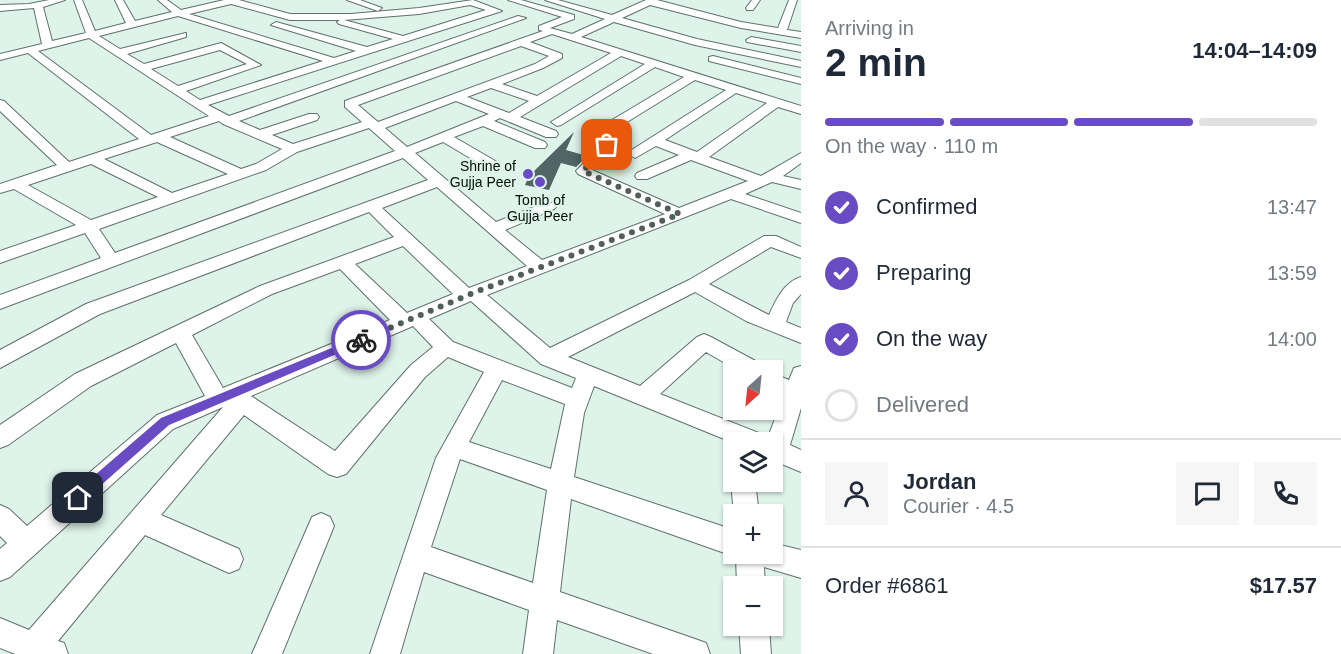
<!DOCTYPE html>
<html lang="en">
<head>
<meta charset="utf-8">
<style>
	:root { --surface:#fff; --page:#f6f6f7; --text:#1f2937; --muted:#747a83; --line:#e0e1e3; --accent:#694bc4 }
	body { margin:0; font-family:Arial,sans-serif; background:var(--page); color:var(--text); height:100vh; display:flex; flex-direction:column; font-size:22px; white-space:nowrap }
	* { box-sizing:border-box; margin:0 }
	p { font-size:20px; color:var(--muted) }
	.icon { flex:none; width:33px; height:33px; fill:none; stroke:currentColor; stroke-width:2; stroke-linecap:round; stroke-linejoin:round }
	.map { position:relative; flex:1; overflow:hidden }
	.panel { display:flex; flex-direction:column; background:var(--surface); width:540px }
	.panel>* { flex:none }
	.needle { width:39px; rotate:207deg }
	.fabs { position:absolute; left:723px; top:360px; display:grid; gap:12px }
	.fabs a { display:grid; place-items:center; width:60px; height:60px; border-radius:0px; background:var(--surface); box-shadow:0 2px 4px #0004; font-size:30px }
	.pin { position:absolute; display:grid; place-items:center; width:51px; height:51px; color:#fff; margin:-26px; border-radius:12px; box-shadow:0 3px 9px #0006 }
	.courier { position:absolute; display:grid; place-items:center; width:60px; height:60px; margin:-30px; border:4px solid #694bc4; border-radius:50%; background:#fff; color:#222; box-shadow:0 2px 8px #0007 }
	.head em { font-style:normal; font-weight:700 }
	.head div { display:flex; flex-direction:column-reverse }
	.head { display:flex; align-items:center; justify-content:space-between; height:102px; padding:0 24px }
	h1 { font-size:39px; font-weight:700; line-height:45px }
	.bar { display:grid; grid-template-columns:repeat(4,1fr); gap:9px 6px; align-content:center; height:72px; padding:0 24px }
	.bar i { height:8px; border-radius:4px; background:var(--line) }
	.bar .active { background:var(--accent) }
	.bar p { grid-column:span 4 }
	.line { display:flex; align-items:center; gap:15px; padding:0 24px; border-top:2px solid var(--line) }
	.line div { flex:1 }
	.round { display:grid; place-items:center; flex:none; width:63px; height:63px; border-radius:0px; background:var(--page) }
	ol { padding:0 24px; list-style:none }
	li { display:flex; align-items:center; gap:18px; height:66px }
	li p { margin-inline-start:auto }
	li .icon { padding:6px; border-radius:50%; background:var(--accent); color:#fff; stroke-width:4 }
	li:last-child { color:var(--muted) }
	li i { width:33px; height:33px; border:3px solid var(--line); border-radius:50% }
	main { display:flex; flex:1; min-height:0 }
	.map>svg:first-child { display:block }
	.building { fill:#506564 }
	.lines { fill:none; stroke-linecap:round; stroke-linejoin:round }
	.minor-casing { stroke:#5f716a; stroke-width:2 }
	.minor { fill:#fff; fill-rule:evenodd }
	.route { fill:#694bc4 }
	.done { stroke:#525e58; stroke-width:6; stroke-dasharray:0 10.8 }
	.poi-dot { fill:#694bc4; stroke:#def3ea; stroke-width:2 }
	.labels { text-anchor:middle; stroke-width:4.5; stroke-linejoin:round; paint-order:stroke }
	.far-poi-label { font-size:14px; fill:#060d0a; stroke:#def3ea; text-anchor:end }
</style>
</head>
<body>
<main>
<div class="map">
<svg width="801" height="654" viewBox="0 0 801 654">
	<rect width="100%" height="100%" fill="#def3ea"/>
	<!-- building -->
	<path class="building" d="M574 132 566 150 587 156 576 167 561 163 549 190 525 185 529 176Z"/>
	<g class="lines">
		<defs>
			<path id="minor" d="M49 0H65L43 7 52 41 86 33 74 0H82L95 31 126 23 115 0H123L135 21 172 12 158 0H167L181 10 224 0H239L290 14H351L419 8 473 0 502 11 208 105 229 116 518 16 526 18 239 121 260 130 309 114H317L319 117 317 120 272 135 293 144 362 122 345 107V101L543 31 539 30V26L562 17 508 0H521L574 15V19L550 28 572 34 605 19 545 0H558L612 15 646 0H657L741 22 778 28 789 0H797L787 30 801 32V38L741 28 650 5 622 18 697 39 801 61V67L695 45 614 22 581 37 801 106V114L778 107 709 157 761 176 801 153V163L783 176 801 180V189L772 182 745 194 801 213V223L731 199 487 295 550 348 689 280 764 236H776L801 247V258L771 247 709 284 769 315C776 300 784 282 801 277V294L793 303 786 322 801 328V343L746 321 695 292 568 357 640 386 697 337 704 334 711 337 761 364 764 370H737L706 352 660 394 764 435 767 440 783 397 772 391V373L789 380 794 368 801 366V408L790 445 801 450V472L772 460V442L734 443 594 386 584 413 574 477 734 530V554H772V543L801 550V578L764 567 765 586H737L736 557 571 499 560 592 695 639 706 643 710 654H653L557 620 553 654H523L529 610 424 572 400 654H370L436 458 484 372 448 357 425 377 346 474 337 477 328 474 244 415 161 515 239 549 243 559 239 569 229 573 145 535 58 641 64 643 68 654H15L0 648V618L29 630 223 407 173 429 10 577 0 581V549L7 543 0 536V505L9 509 27 526 157 415 205 396 176 343 91 386 8 445 0 448V425L75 374 260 286 394 237 369 212 100 314 0 368V350L86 304 428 180 403 158 0 309V295L101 258 85 233 0 263V251L76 225 14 189 0 193V184L57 165 0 111V100L4 101 69 162 139 139 28 53 0 60V54L42 44 34 8 0 11V5L29 4ZM231 4 290 20H340L337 22 339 24 393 39 367 47 276 22 271 25 356 51 334 58 189 14ZM470 5 486 10 403 36 344 20 419 14ZM178 16 323 61 200 100 186 91 261 65 221 43 144 64 127 54 186 37V33L120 49 99 36ZM552 34 611 53 537 96 502 84 543 68 562 58V54L530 42ZM89 38 209 116 151 135 38 51ZM521 46 549 56 535 64 378 122 358 105ZM220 50 247 64 178 86 151 69ZM621 56 645 64 551 122 557 126 561 125 655 67 684 77 607 123V130L612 134 576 171 578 174 665 214 542 260 505 230 554 209 557 206 554 203H544L496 222 415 153 443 142 487 168H497L499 165 497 162 454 137 483 126 535 148H545L547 145 545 142 494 121 500 118 546 137H556L558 134 556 131 520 117ZM695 80 726 90 630 151 628 154 635 158 656 146 679 155 637 173 635 176 637 179H647L691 160 748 181 679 208 592 170 627 133 619 127ZM491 88 529 101 509 113 467 97ZM736 93 767 103 697 152 665 140ZM456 101 489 114 407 147 385 128ZM219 121 223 124 282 149 256 164 241 169 170 137ZM369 128 395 151 115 253 99 229 266 170 297 152ZM157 142 228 174 172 193 104 159ZM91 164 158 197 91 220 28 185ZM437 187 527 266 469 288 382 208ZM403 246 453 294 407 313 355 264ZM340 269 390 320 223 388 192 335 272 294ZM471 301 541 364 576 378 572 388 453 342 429 319ZM413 326 433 347 411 365 335 451 251 396ZM502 380 565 404 551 469 469 442ZM460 459 547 490 533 583 431 547Z
				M347 0H360L382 8 378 11Z
				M752 0H760L753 10H747L746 8Z
				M751 37 801 46V52L747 42 746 40Z
				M713 56 801 78V84L709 61V57Z
				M734 476V482H755L759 514 734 515 731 482Z
				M321 513 330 517 334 526 282 654H252L312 517Z
				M739 626H769L771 654H741Z"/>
		</defs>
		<!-- minor casing -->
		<use href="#minor" class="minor-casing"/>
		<!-- minor -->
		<use href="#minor" class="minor"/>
	</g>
	<!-- route -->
	<path class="route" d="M361 336 365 337V342L169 425 82 502H73L72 498 73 494 161 418Z"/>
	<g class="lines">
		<!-- done -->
		<path class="done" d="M361 340 473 293 680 214 583 171 607 145"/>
	</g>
	<!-- markers -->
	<g class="poi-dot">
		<circle cx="528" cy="174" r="6"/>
		<circle cx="540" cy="182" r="6"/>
	</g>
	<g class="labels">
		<!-- far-poi labels -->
		<g class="far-poi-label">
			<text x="516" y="171">Shrine of<tspan x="516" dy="16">Gujja Peer</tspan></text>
			<text x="540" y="205" text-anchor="middle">Tomb of<tspan x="540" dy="16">Gujja Peer</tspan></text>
		</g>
	</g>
</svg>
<div class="fabs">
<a><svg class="needle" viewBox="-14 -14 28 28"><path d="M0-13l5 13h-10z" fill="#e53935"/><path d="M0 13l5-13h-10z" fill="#747a83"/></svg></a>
<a><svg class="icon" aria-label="layers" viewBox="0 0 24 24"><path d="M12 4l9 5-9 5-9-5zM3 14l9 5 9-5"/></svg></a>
<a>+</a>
<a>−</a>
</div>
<div class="pin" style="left:607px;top:145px;background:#ea580c"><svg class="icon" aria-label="bag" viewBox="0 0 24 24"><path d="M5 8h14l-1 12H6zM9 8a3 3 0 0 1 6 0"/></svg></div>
<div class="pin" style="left:78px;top:498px;background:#1f2937"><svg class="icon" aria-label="home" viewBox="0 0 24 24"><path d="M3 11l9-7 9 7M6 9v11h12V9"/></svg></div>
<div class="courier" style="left:361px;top:340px"><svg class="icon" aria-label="bike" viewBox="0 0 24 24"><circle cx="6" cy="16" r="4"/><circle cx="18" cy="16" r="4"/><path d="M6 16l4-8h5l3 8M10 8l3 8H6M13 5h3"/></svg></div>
</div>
<section class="panel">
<div class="head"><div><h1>2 min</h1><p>Arriving in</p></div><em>14:04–14:09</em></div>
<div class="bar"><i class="active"></i><i class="active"></i><i class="active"></i><i></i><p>On the way · 110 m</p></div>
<ol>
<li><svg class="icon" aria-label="check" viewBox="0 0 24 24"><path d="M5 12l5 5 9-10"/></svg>Confirmed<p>13:47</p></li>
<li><svg class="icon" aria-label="check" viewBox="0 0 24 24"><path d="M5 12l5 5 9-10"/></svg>Preparing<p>13:59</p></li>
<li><svg class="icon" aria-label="check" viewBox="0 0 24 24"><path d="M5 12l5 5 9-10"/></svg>On the way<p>14:00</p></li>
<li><i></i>Delivered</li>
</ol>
<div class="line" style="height:108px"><a class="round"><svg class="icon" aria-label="person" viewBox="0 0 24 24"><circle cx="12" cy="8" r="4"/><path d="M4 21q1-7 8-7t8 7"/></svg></a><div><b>Jordan</b><p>Courier · 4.5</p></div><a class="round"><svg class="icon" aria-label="chat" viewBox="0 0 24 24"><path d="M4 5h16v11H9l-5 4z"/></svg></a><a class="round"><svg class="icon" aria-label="phone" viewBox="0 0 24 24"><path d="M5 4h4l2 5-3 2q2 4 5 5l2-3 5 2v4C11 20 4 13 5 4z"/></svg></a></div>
<div class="line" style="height:78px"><div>Order #6861</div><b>$17.57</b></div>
</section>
</main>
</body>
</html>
